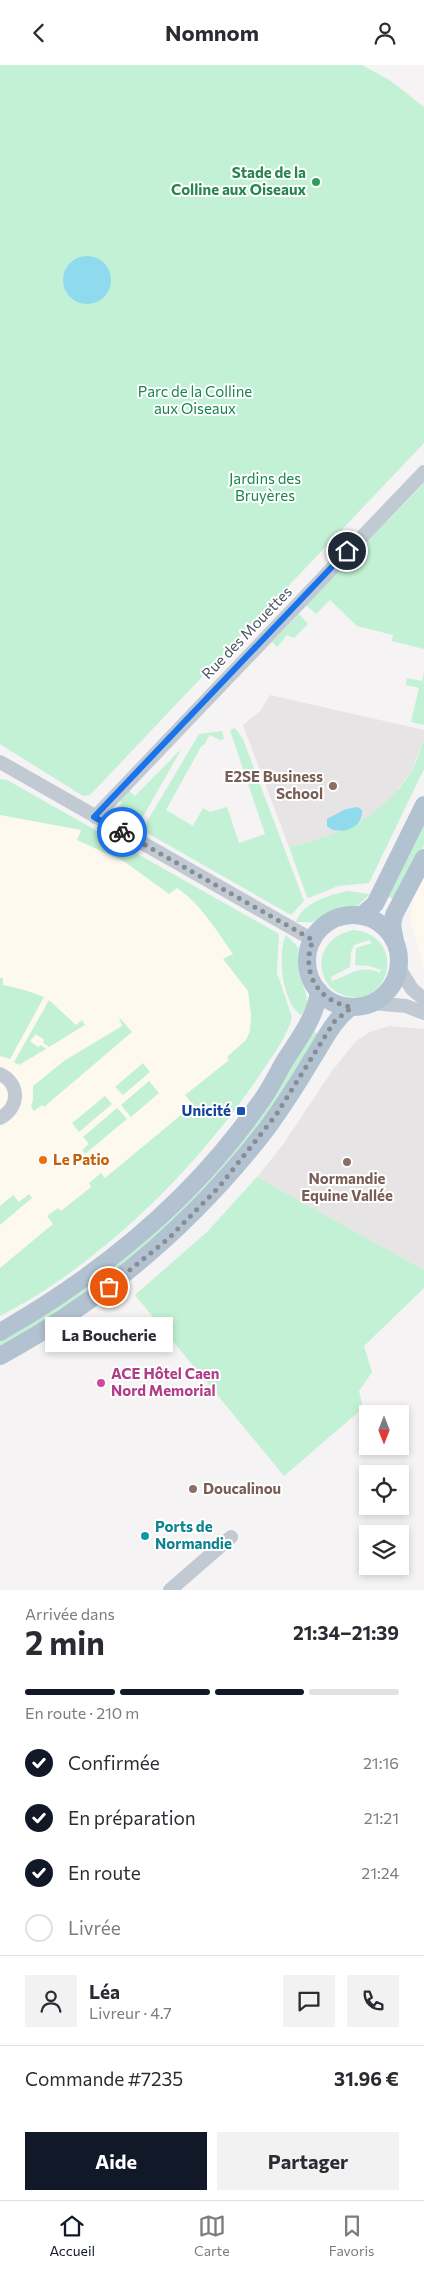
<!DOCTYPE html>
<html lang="fr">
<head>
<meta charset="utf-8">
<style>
	:root { --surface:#fff; --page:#f2f2f3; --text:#2b2b33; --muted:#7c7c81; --line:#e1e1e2; --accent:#111827 }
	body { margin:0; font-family:Commissioner,sans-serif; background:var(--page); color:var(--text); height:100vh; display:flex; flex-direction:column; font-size:19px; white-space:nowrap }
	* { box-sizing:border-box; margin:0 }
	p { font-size:16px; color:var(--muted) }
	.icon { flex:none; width:28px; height:28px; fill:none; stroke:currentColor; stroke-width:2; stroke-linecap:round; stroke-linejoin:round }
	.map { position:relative; height:1525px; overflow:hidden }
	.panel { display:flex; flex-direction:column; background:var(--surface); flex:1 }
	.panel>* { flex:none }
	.needle { width:32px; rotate:180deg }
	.buttons { position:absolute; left:359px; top:1340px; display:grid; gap:10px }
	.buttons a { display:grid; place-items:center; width:50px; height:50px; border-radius:0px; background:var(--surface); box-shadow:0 2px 8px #0003; font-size:25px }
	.pin { position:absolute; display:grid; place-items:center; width:42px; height:42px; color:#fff; margin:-21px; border:2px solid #fff; border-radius:50%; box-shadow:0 1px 5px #0007 }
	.courier { position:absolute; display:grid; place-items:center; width:50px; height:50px; margin:-25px; border:4px solid #1a73e8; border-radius:50%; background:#fff; color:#222; box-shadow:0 1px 6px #0007 }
	.bubble { position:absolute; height:35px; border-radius:0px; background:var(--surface); box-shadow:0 2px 8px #0003; font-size:16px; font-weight:700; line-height:35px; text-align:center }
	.summary em { font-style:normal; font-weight:700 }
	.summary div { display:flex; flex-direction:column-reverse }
	.summary { display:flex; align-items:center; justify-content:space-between; height:85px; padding:0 25px }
	h1 { font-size:32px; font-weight:700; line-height:38px }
	.bar { display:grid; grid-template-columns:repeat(4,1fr); gap:8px 5px; align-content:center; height:60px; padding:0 25px }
	.bar i { height:6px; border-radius:4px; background:var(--line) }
	.bar .on { background:var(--accent) }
	.bar p { grid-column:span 4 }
	.line { display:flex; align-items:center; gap:12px; padding:0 25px; border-top:1px solid var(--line) }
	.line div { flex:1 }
	.round { display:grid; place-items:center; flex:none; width:52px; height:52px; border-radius:0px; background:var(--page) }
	ol { padding:0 25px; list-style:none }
	li { display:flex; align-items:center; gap:15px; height:55px }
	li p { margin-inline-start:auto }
	li .icon { padding:5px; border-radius:50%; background:var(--accent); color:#fff; stroke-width:4 }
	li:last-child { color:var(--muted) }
	li i { width:28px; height:28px; border:2px solid var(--line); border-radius:50% }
	.button { display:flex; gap:10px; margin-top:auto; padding:10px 25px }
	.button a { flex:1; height:58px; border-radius:0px; background:var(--accent); color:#fff; font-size:20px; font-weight:700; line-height:58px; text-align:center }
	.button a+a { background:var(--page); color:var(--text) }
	header { display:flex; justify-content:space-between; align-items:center; height:65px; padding:0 25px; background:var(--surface); font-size:22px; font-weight:700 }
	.dock { display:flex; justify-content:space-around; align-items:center; height:70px; border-top:1px solid var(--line); background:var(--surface); font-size:14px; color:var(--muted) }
	.dock a { display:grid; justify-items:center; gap:2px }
	.dock .on { color:var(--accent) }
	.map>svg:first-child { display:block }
	.commercial { fill:#fdf9ef }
	.education { fill:#e6e4e5 }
	.green { fill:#c3f1d5; fill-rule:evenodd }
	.water { fill:#90daee }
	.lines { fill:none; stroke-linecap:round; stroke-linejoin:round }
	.minor { stroke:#c1cad2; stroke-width:14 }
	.major { stroke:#b3c2d1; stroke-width:18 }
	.done { stroke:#868d94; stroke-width:5; stroke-dasharray:0 9 }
	.route { stroke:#1a73e8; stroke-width:6 }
	.leisure-dot { fill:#2e9e5b; stroke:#fff; stroke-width:2 }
	.education-dot { fill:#8d6e63; stroke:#fff; stroke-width:2 }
	.transit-dot { fill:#1a4fb4; stroke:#fff; stroke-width:2 }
	.food-dot { fill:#e8710a; stroke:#fff; stroke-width:2 }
	.hotel-dot { fill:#d1479c; stroke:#fff; stroke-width:2 }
	.culture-dot { fill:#0f9aa8; stroke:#fff; stroke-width:2 }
	.labels { text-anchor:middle; stroke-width:4; stroke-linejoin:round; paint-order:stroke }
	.leisure-label { font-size:15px; font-weight:bold; fill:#27864d; stroke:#fff; text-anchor:end }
	.park-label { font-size:15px; fill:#17864f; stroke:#fff }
	.street-label { font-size:15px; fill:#4a5661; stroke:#fff }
	.education-label { font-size:15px; font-weight:bold; fill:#785e54; stroke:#fff; text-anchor:end }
	.transit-label { font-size:15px; font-weight:bold; fill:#164399; stroke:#fff; text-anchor:end }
	.food-label { font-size:15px; font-weight:bold; fill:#c56008; stroke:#fff; text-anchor:start }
	.hotel-label { font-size:15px; font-weight:bold; fill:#b23c85; stroke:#fff; text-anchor:start }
	.culture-label { font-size:15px; font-weight:bold; fill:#0d838f; stroke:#fff; text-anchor:start }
</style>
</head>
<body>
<header><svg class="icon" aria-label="back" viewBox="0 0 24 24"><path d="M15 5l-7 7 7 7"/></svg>Nomnom<svg class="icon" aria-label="person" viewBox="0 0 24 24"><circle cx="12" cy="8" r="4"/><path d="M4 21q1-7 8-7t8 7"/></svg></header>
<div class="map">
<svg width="424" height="1525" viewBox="0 0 424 1525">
	<rect width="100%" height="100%" fill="#f5f3f3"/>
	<!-- commercial -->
	<path class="commercial" d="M0 714 279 874 277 891 279 916 292 952 251 1024 216 1071 184 1105 108 1177 45 1224 0 1251Z
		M424 812V902L410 856 413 834Z"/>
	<!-- education -->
	<path class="education" d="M270 630 424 665V674L412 705 389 736 359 759 322 774 289 782 243 660 260 646Z
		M389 961 424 964V1205L257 1112 282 1081 332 1006 356 976 370 967Z"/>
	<!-- green -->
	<path class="green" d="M0 0H362L391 16 424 42V378L90 730 83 731 0 679Z
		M424 418V584L392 576 393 570 357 561 330 535 316 549 306 540Z
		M299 549 308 559 294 573 287 570 277 582 272 577Z
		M424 606V660L411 657 419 623 406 620 407 613 422 616Z
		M235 663 243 674 304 836 291 850 142 765 199 669 222 666 224 674 220 675 210 670 204 680H202L166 745 193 761 203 743 210 747 227 742 239 778 265 769 230 665Z
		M424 674V704L369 818 338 821 309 833 307 832 289 782C341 770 381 753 411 707 417 697 420 685 424 674Z
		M182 683 137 762 118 752 116 745 122 738 118 734 128 725 135 731Z
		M0 714 7 715 279 869 277 908 292 952C288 970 273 990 263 1005 203 1098 99 1201 0 1251V1203L53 1159 47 1151 58 1143 61 1146 91 1122 89 1118 101 1108 105 1113 193 1040 185 1030 229 995 227 992 246 975 250 966 251 950 248 926 223 894 233 889C217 866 200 838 177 823L169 829 125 797 77 775 81 765 0 750Z
		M424 755V780L396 836 387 831Z
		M347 826 370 829 356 842 335 846 312 857H296C302 838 329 830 347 826Z
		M354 865C407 871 391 943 346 931 336 928 327 921 324 912 315 888 331 869 354 865ZM369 875 372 878 356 883 355 900 370 901 381 905 380 908C361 899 350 910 332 916L331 912 350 902 351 887 354 880Z
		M286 870 298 882C299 890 297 898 299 906 301 921 315 938 301 950 282 937 277 889 286 870Z
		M0 913H3V920L25 925 44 932 10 994 0 991Z
		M49 935 76 960 82 955 85 960 49 982 43 978 44 975 36 969 30 976 38 982 41 980 46 984 19 1000 14 997Z
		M119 952 132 967 44 1042 42 1040 34 1046 31 1041 33 1035V1021L64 996 122 961Z
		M311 965 320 970 258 1066 143 1189 0 1286V1274L136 1181Z
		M143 998 150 1007 123 1030 115 1022Z
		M149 1016 159 1028 131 1052 121 1040Z
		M105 1031 112 1039 79 1067 72 1058Z
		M117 1043 127 1054 85 1089 82 1085 89 1079 83 1072Z
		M257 1112 424 1205V1223L364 1281 372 1307 359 1326 363 1343 284 1411 135 1230 207 1167Z
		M29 1129 32 1133 0 1160V1141L13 1130 19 1137Z"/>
	<!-- water -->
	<path class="water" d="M63 215a24 24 0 1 1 48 0a24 24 0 1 1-48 0Z
		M358 742 362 745C364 763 339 772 327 761V754L346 744Z"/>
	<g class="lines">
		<!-- minor -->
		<path class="minor" d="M0 697 313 875
			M95 752 424 407
			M399 903 412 924 424 934
			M371 938 406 941 424 948
			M0 1009C21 1019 19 1043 0 1053
			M170 1525 231 1472"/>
		<!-- major -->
		<path class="major" d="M307 896a46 46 0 1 1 92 0a46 46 0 1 1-92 0Z
			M361 851 375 839 379 831 424 740
			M395 876 392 860 394 850 424 793
			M0 1267C100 1210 193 1134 259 1039 269 1026 276 1011 284 997 298 975 316 952 319 926
			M0 1291C105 1234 195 1157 268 1062 283 1041 298 1018 311 996 324 976 332 956 351 942"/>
	</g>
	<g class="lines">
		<!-- done -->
		<path class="done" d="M109 1222 168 1174 219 1122 276 1050 334 957 352 942C318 937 300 907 313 875L122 767"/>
		<!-- route -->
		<path class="route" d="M122 767 94 752 347 486"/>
	</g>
	<!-- markers -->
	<circle class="leisure-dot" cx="316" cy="117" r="5"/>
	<g class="education-dot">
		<circle cx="333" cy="721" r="5"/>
		<circle cx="347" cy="1097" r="5"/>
		<circle cx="193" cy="1424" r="5"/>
	</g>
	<rect class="transit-dot" x="236" y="1041" width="10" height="10" rx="2.5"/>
	<circle class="food-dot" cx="43" cy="1095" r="5"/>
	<circle class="hotel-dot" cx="101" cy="1318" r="5"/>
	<circle class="culture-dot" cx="145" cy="1471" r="5"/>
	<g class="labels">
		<!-- leisure labels -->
		<g class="leisure-label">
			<text x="306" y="113">Stade de la<tspan x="306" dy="17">Colline aux Oiseaux</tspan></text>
		</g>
		<!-- park labels -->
		<g class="park-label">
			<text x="195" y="332">Parc de la Colline<tspan x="195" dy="17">aux Oiseaux</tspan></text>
			<text x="265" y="419">Jardins des<tspan x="265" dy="17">Bruyères</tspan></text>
		</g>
		<!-- street labels -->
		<g class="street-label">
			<text transform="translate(247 568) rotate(-46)" y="5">Rue des Mouettes</text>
		</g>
		<!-- education labels -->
		<g class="education-label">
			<text x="323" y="717">E2SE Business<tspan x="323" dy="17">School</tspan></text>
			<text x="347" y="1119" text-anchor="middle">Normandie<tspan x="347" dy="17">Equine Vallée</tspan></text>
			<text x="203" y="1429" text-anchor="start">Doucalinou</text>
		</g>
		<!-- transit labels -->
		<g class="transit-label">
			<text x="231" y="1051">Unicité</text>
		</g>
		<!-- food labels -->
		<g class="food-label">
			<text x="53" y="1100">Le Patio</text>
		</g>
		<!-- hotel labels -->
		<g class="hotel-label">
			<text x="111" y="1314">ACE Hôtel Caen<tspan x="111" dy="17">Nord Memorial</tspan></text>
		</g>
		<!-- culture labels -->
		<g class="culture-label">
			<text x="155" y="1467">Ports de<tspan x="155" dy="17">Normandie</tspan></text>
		</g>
	</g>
</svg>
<div class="buttons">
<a><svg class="needle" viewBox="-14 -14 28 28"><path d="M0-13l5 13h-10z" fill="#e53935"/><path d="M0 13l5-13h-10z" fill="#7c7c81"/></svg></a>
<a><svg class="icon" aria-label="locate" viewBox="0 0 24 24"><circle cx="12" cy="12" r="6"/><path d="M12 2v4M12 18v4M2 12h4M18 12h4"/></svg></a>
<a><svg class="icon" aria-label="layers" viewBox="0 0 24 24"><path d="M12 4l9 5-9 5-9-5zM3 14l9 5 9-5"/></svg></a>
</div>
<div class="pin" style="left:109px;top:1222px;background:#ea580c"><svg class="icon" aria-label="bag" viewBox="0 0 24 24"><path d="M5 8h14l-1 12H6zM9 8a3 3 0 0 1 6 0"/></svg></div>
<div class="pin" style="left:347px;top:486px;background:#1f2937"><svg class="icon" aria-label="home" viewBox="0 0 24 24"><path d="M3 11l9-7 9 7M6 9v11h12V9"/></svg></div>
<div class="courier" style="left:122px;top:767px"><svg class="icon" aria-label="bike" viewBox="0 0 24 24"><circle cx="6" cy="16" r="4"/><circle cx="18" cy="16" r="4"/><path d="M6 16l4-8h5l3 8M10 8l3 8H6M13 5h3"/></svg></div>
<div class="bubble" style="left:45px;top:1252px;width:128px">La Boucherie</div>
</div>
<section class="panel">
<div class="summary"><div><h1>2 min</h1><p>Arrivée dans</p></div><em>21:34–21:39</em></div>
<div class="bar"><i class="on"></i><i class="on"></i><i class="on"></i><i></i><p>En route · 210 m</p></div>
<ol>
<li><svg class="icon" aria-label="check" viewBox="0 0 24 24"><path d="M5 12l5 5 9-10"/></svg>Confirmée<p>21:16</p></li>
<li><svg class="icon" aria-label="check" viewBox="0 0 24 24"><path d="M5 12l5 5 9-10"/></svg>En préparation<p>21:21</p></li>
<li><svg class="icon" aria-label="check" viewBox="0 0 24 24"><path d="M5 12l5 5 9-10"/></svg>En route<p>21:24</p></li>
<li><i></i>Livrée</li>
</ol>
<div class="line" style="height:90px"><a class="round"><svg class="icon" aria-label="person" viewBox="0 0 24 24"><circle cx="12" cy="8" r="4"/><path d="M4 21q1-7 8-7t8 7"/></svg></a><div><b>Léa</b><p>Livreur · 4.7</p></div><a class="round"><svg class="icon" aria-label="chat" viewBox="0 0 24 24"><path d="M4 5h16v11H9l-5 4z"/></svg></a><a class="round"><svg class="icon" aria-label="phone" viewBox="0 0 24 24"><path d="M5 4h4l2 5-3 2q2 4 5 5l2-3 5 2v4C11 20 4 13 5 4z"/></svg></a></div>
<div class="line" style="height:65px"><div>Commande #7235</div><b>31.96 €</b></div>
<div class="button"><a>Aide</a><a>Partager</a></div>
</section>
<nav class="dock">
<a class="on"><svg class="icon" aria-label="home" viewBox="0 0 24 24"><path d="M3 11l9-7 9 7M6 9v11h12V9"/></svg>Accueil</a>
<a><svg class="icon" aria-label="map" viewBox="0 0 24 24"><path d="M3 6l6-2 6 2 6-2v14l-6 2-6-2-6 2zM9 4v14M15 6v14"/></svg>Carte</a>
<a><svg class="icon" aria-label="saved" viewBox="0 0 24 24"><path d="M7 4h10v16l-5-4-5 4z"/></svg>Favoris</a>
</nav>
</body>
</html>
